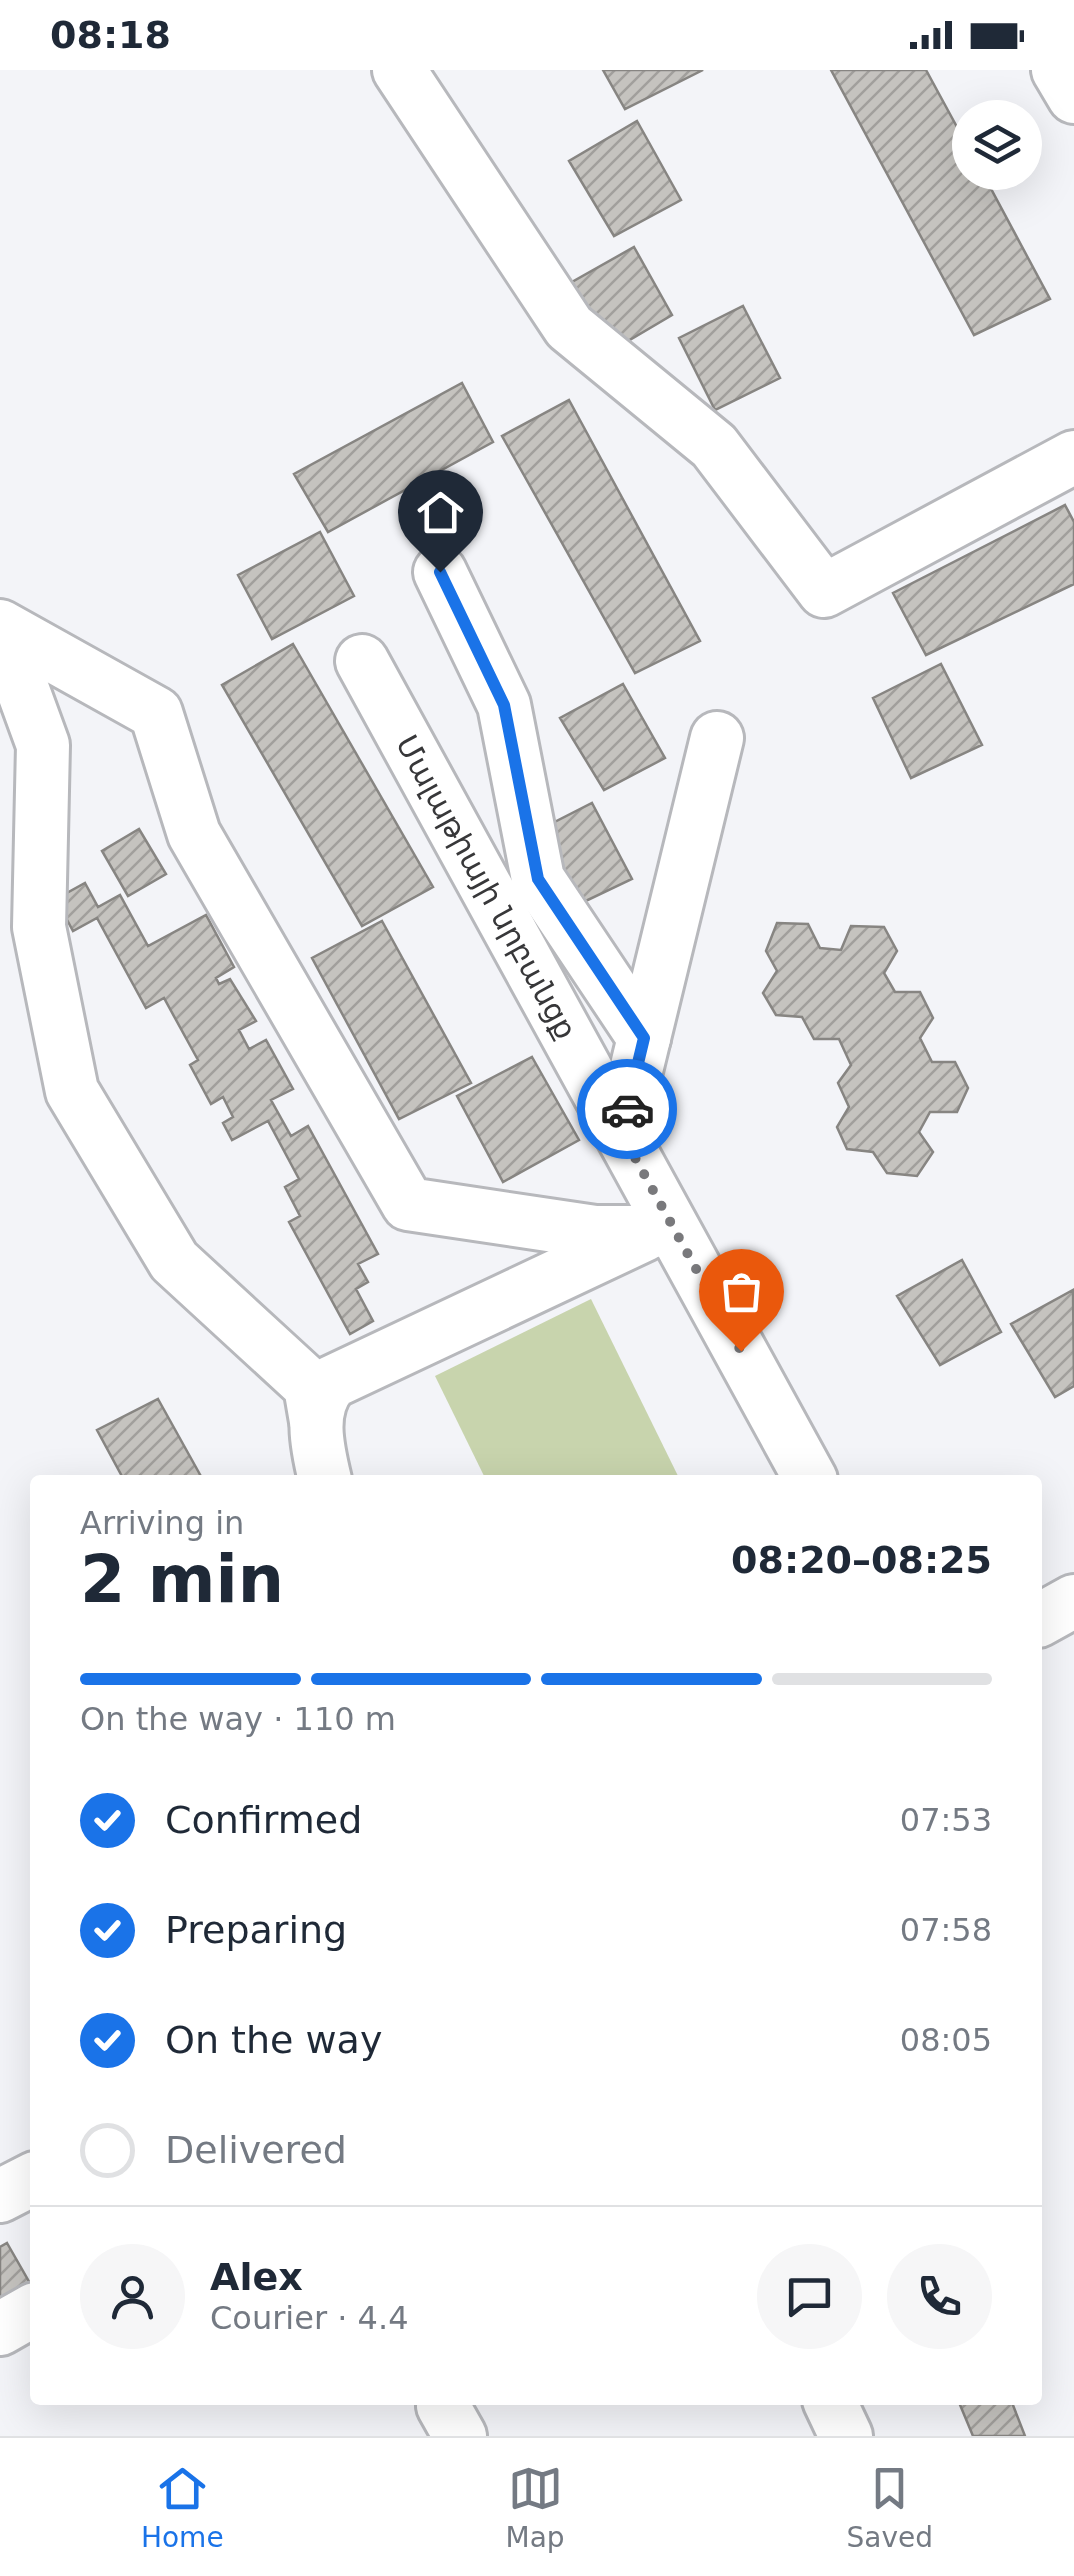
<!DOCTYPE html>
<html lang="en">
<head>
<meta charset="utf-8">
<style>
	:root { --surface:#fff; --page:#f6f6f7; --text:#1f2937; --muted:#747a83; --line:#e0e1e3; --accent:#1a73e8 }
	body { margin:0; font-family:"DejaVu Sans","Noto Sans Armenian",sans-serif; background:var(--page); color:var(--text); height:100vh; display:flex; flex-direction:column; font-size:38px; white-space:nowrap }
	* { box-sizing:border-box; margin:0 }
	p { font-size:32px; color:var(--muted) }
	.icon { flex:none; width:55px; height:55px; fill:none; stroke:currentColor; stroke-width:2; stroke-linecap:round; stroke-linejoin:round }
	.map { position:relative; flex:1; overflow:hidden }
	.panel { position:absolute; left:30px; top:1405px; width:1012px; height:930px; display:flex; flex-direction:column; background:var(--surface); border-radius:10px; box-shadow:0 10px 40px #0002 }
	.panel>* { flex:none }
	.fabs { position:absolute; left:952px; top:30px; display:grid; gap:20px }
	.fabs a { display:grid; place-items:center; width:90px; height:90px; border-radius:50%; background:var(--surface); box-shadow:0 10px 40px #0002; font-size:50px }
	.pin { position:absolute; display:grid; place-items:center; width:85px; height:85px; color:#fff; margin:-102px -42px; border-radius:50% 50% 50% 0; rotate:-45deg; box-shadow:0 0 10px #0007 }
	.pin .icon { rotate:45deg }
	.courier { position:absolute; display:grid; place-items:center; width:100px; height:100px; margin:-50px; border:8px solid #1a73e8; border-radius:50%; background:#fff; color:#222; box-shadow:0 2px 12px #0007 }
	.overview em { font-style:normal; font-weight:700 }
	.overview div { display:flex; flex-direction:column-reverse }
	.overview { display:flex; align-items:center; justify-content:space-between; height:170px; padding:0 50px }
	h1 { font-size:65px; font-weight:700; line-height:75px }
	.bar { display:grid; grid-template-columns:repeat(4,1fr); gap:15px 10px; align-content:center; height:120px; padding:0 50px }
	.bar i { height:12px; border-radius:8px; background:var(--line) }
	.bar .active { background:var(--accent) }
	.bar p { grid-column:span 4 }
	.line { display:flex; align-items:center; gap:25px; padding:0 50px; border-top:2px solid var(--line) }
	.line div { flex:1 }
	.round { display:grid; place-items:center; flex:none; width:105px; height:105px; border-radius:52px; background:var(--page) }
	ol { padding:0 50px; list-style:none }
	li { display:flex; align-items:center; gap:30px; height:110px }
	li p { margin-inline-start:auto }
	li .icon { padding:10px; border-radius:50%; background:var(--accent); color:#fff; stroke-width:4 }
	li:last-child { color:var(--muted) }
	li i { width:55px; height:55px; border:5px solid var(--line); border-radius:50% }
	.status { display:flex; justify-content:space-between; align-items:center; height:70px; padding:0 50px; background:var(--surface); direction:ltr }
	.status svg { height:28px; fill:currentColor }
	.tabs { display:flex; justify-content:space-around; align-items:center; height:140px; border-top:2px solid var(--line); background:var(--surface); font-size:28px; color:var(--muted) }
	.tabs a { display:grid; justify-items:center; gap:5px }
	.tabs .active { color:var(--accent) }
	.map>svg:first-child { display:block }
	.grass { fill:#c8d4ad }
	.building { fill:url(#building-hatch); stroke:#878582; stroke-width:2.5 }
	.lines { fill:none; stroke-linecap:round; stroke-linejoin:round }
	.minor-casing { stroke:#b7b8bc; stroke-width:58 }
	.minor { stroke:#fff; stroke-width:52 }
	.done { stroke:#79797c; stroke-width:10; stroke-dasharray:0 18 }
	.route { stroke:#1a73e8; stroke-width:12 }
	.labels { text-anchor:middle; stroke-width:10; stroke-linejoin:round; paint-order:stroke }
	.street-label { font-size:30px; fill:#373739; stroke:#f3f4f8 }
</style>
</head>
<body>
<div class="status"><b>08:18</b><svg viewBox="0 0 49 12"><path d="M0 12V9h3v3zM5 12V6h3v6zM10 12V3h3v9zM15 12V0h3v12zM26 1h20v11H26zM47 4h2v5h-2z"/></svg></div>
<div class="map">
<svg width="1074" height="2366" viewBox="0 0 1074 2366">
	<defs>
		<pattern id="building-hatch" width="6" height="6" patternUnits="userSpaceOnUse" patternTransform="scale(2.5)"><rect width="6" height="6" fill="#c5c3bf"/><path d="M-1 1l2-2M0 6l6-6M5 7l2-2" fill="none" stroke="#a19f9c"/></pattern>
	</defs>
	<rect width="100%" height="100%" fill="#f3f4f8"/>
	<!-- grass -->
	<path class="grass" d="M591 1229 680 1410H486L435 1306Z"/>
	<!-- building -->
	<path class="building" d="M603 0H703L625 39Z
		M831 0H926L970 81V102H982L1050 229 974 265Z
		M637 51 681 130 614 166 569 91Z
		M634 177 672 245 611 281 572 212Z
		M743 236 780 308 715 340 679 268Z
		M462 313 493 372 328 462 294 404Z
		M569 330 700 571 635 603 502 366Z
		M1065 435 1074 452V514L926 585 893 523Z
		M320 462 354 526 272 569 238 505Z
		M293 574 433 817 362 856 222 615Z
		M941 594 982 675 911 708 873 628Z
		M623 614 665 688 604 720 560 648Z
		M592 733 632 809 571 838 533 763Z
		M139 759 166 804 128 826 102 781Z
		M85 813 98 837 120 825 148 876 206 845 234 897 216 908 219 914 230 909 256 951 239 960 249 979 266 970 293 1019 271 1030 291 1066 308 1056 378 1184 358 1194 368 1212 356 1219 373 1251 350 1264 289 1152 300 1146 285 1117 299 1109 268 1051 232 1070 223 1053 233 1047 223 1027 211 1034 190 995 198 990 164 928 146 938 97 848 73 861 56 829Z
		M382 851 471 1013 399 1049 312 888Z
		M777 853 808 854 820 878 841 880 851 856 884 857 897 881 884 903 895 922H920L933 948 920 968 932 992H955L968 1018 957 1042H930L919 1062 933 1082 917 1106 887 1103 873 1082 847 1079 837 1057 849 1037 838 1013 851 995 839 969H814L802 947 776 945 763 923 777 901 766 881Z
		M532 987 579 1070 503 1112 457 1026Z
		M962 1190 1001 1262 940 1295 897 1226Z
		M1073 1220 1074 1316 1055 1327 1011 1254Z
		M158 1329 203 1410H124L97 1360Z
		M7 2173 35 2222 0 2241V2177Z
		M958 2330H1011L1025 2366H973Z"/>
	<g class="lines">
		<defs>
			<g id="minor">
				<path d="M399 0 569 257 714 376 824 521 1074 387"/>
				<path d="M1058 0 1074 27"/>
				<path d="M440 502 504 635 538 809 644 968"/>
				<path d="M0 556 156 643 194 764 408 1134 595 1162H650"/>
				<path d="M0 557 43 675 39 857 72 1021 174 1191 310 1316 316 1351"/>
				<path id="s1" d="M362 591 811 1410"/>
				<path d="M621 1062 717 668"/>
				<path d="M325 1410C317 1377 308 1338 332 1312L644 1165"/>
				<path d="M1038 1551 1074 1531"/>
				<path d="M0 2126 35 2108"/>
				<path d="M0 2259 35 2239"/>
				<path d="M829 2330 846 2366"/>
				<path d="M443 2336 460 2366"/>
			</g>
		</defs>
		<!-- minor casing -->
		<use href="#minor" class="minor-casing"/>
		<!-- minor -->
		<use href="#minor" class="minor"/>
	</g>
	<g class="lines">
		<!-- done -->
		<path class="done" d="M627 1039 621 1062 741 1281"/>
		<!-- route -->
		<path class="route" d="M440 502 504 635 538 809 644 968 627 1039"/>
	</g>
	<g class="labels">
		<!-- street labels -->
		<g class="street-label">
			<text dy="10" stroke="none"><textPath href="#s1" startOffset="258">Մալաթիայի նրբանցք</textPath></text>
		</g>
	</g>
</svg>
<div class="fabs">
<a><svg class="icon" aria-label="layers" viewBox="0 0 24 24"><path d="M12 4l9 5-9 5-9-5zM3 14l9 5 9-5"/></svg></a>
</div>
<div class="pin" style="left:741px;top:1281px;background:#ea580c"><svg class="icon" aria-label="bag" viewBox="0 0 24 24"><path d="M5 8h14l-1 12H6zM9 8a3 3 0 0 1 6 0"/></svg></div>
<div class="pin" style="left:440px;top:502px;background:#1f2937"><svg class="icon" aria-label="home" viewBox="0 0 24 24"><path d="M3 11l9-7 9 7M6 9v11h12V9"/></svg></div>
<div class="courier" style="left:627px;top:1039px"><svg class="icon" aria-label="car" viewBox="0 0 24 24"><path d="M5 17H2v-5l4-1 3-4h7l3 4 3 1v5h-3M9 17h6M6 11h13"/><circle cx="7" cy="17" r="2"/><circle cx="17" cy="17" r="2"/></svg></div>
<section class="panel">
<div class="overview"><div><h1>2 min</h1><p>Arriving in</p></div><em>08:20–08:25</em></div>
<div class="bar"><i class="active"></i><i class="active"></i><i class="active"></i><i></i><p>On the way · 110 m</p></div>
<ol>
<li><svg class="icon" aria-label="check" viewBox="0 0 24 24"><path d="M5 12l5 5 9-10"/></svg>Confirmed<p>07:53</p></li>
<li><svg class="icon" aria-label="check" viewBox="0 0 24 24"><path d="M5 12l5 5 9-10"/></svg>Preparing<p>07:58</p></li>
<li><svg class="icon" aria-label="check" viewBox="0 0 24 24"><path d="M5 12l5 5 9-10"/></svg>On the way<p>08:05</p></li>
<li><i></i>Delivered</li>
</ol>
<div class="line" style="height:180px"><a class="round"><svg class="icon" aria-label="person" viewBox="0 0 24 24"><circle cx="12" cy="8" r="4"/><path d="M4 21q1-7 8-7t8 7"/></svg></a><div><b>Alex</b><p>Courier · 4.4</p></div><a class="round"><svg class="icon" aria-label="chat" viewBox="0 0 24 24"><path d="M4 5h16v11H9l-5 4z"/></svg></a><a class="round"><svg class="icon" aria-label="phone" viewBox="0 0 24 24"><path d="M5 4h4l2 5-3 2q2 4 5 5l2-3 5 2v4C11 20 4 13 5 4z"/></svg></a></div>
</section>
</div>
<nav class="tabs">
<a class="active"><svg class="icon" aria-label="home" viewBox="0 0 24 24"><path d="M3 11l9-7 9 7M6 9v11h12V9"/></svg>Home</a>
<a><svg class="icon" aria-label="map" viewBox="0 0 24 24"><path d="M3 6l6-2 6 2 6-2v14l-6 2-6-2-6 2zM9 4v14M15 6v14"/></svg>Map</a>
<a><svg class="icon" aria-label="saved" viewBox="0 0 24 24"><path d="M7 4h10v16l-5-4-5 4z"/></svg>Saved</a>
</nav>
</body>
</html>
